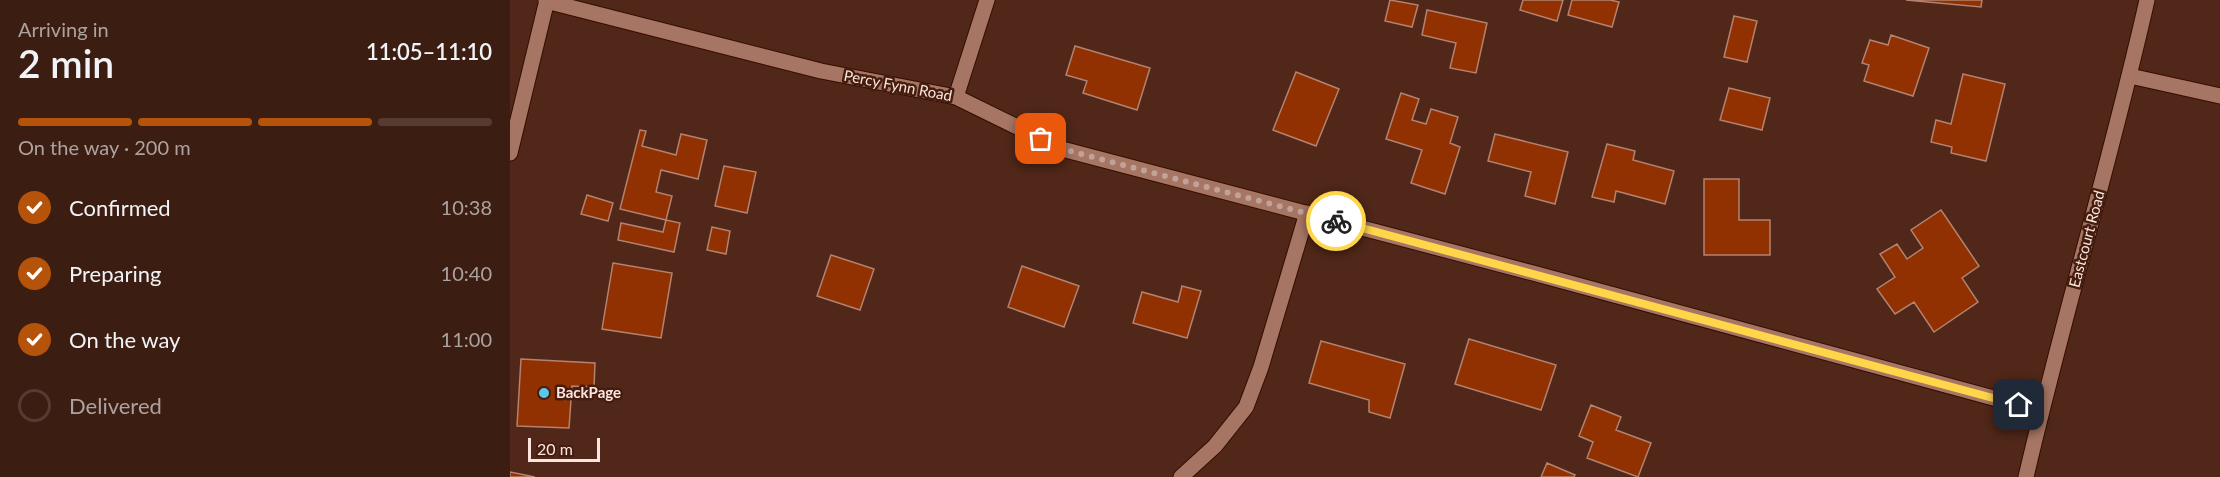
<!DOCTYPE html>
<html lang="en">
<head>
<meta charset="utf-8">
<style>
	:root { --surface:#3c1d12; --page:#472a20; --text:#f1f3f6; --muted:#aca29f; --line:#553b32; --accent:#b45309 }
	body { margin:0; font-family:Lato,sans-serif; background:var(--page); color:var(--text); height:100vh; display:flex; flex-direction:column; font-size:22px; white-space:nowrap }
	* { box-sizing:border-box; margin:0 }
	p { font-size:20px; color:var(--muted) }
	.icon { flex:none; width:33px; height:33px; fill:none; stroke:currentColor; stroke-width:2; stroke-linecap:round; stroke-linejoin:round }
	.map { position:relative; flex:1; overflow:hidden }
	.sheet { display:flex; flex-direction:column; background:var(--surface); width:510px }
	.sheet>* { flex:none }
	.scale { position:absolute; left:18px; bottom:15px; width:72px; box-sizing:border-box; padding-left:6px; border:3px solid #fce5de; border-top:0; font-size:16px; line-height:21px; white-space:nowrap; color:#fce5de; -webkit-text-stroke:4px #451d0e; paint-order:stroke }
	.pin { position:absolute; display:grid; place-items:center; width:51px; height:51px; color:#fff; margin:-26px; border-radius:12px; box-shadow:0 3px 9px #0006 }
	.courier { position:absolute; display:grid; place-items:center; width:60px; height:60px; margin:-30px; border:4px solid #ffd54a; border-radius:50%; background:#fff; color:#222; box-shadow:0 2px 8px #0007 }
	.head em { font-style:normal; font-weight:600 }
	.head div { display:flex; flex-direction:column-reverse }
	.head { display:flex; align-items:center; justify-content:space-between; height:102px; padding:0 18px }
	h1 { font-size:39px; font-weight:600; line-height:45px }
	.bar { display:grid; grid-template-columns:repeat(4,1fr); gap:9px 6px; align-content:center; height:72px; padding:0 18px }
	.bar i { height:8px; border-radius:4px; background:var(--line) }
	.bar .active { background:var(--accent) }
	.bar p { grid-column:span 4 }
	ol { padding:0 18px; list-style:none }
	li { display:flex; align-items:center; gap:18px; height:66px }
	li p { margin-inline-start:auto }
	li .icon { padding:6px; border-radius:50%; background:var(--accent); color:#fff; stroke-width:4 }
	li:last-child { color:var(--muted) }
	li i { width:33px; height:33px; border:3px solid var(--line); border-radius:50% }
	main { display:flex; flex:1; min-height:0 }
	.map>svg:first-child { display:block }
	.building { fill:#913000; stroke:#b38270; stroke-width:1.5 }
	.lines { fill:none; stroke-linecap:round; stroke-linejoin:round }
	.minor-casing { stroke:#340e01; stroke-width:17 }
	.minor { stroke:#a67564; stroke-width:15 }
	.done { stroke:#c0a299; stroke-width:6; stroke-dasharray:0 10.8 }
	.route { stroke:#ffd54a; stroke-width:8 }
	.poi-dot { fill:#5cc7e7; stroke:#451d0e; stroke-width:2 }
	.labels { text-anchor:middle; stroke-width:5; stroke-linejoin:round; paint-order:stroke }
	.street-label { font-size:15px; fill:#fce5de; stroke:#451d0e }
	.poi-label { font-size:15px; font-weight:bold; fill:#fce5de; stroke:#451d0e; text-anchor:start }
</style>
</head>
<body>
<main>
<section class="sheet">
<div class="head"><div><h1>2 min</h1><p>Arriving in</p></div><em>11:05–11:10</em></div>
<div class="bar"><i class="active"></i><i class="active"></i><i class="active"></i><i></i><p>On the way · 200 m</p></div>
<ol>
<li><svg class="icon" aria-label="check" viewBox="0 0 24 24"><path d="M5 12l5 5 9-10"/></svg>Confirmed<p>10:38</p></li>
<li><svg class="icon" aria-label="check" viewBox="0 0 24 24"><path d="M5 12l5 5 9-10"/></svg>Preparing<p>10:40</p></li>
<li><svg class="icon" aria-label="check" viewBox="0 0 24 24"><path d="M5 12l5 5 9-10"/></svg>On the way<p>11:00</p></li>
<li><i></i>Delivered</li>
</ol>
</section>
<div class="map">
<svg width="1710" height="477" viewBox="0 0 1710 477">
	<rect width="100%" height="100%" fill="#502718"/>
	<!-- building -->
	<path class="building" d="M880 0 908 5 902 27 875 21Z
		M1013 0H1053L1047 21 1010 10Z
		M1062 0H1100L1109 2 1102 27 1058 15Z
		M1396 0H1472L1471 7Z
		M917 10 977 23 966 73 940 68 946 43 912 35Z
		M1224 16 1247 21 1237 62 1214 57Z
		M1381 35 1419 48 1403 96 1354 81 1359 65 1352 63 1360 40 1378 45Z
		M565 46 640 68 627 110 573 93 577 81 556 75Z
		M786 72 829 89 806 146 763 130Z
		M1453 74 1495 84 1476 161 1441 153 1442 147 1421 142 1426 120 1441 124Z
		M1219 88 1260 98 1252 130 1210 120Z
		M891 93 909 99 902 120 916 124 921 109 948 117 940 143 950 147 935 194 901 183 912 150 876 139Z
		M130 130 136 131 132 146 166 155 171 134 197 140 188 179 151 170 146 192 162 196 156 220 110 209Z
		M985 134 1058 152 1045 204 1015 196 1021 172 978 161Z
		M1097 144 1125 151 1123 160 1164 171 1155 204 1106 191 1104 202 1082 197Z
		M214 166 246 172 237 213 205 206Z
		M1194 179H1229V220H1260V255H1194Z
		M77 195 103 203 98 221 71 214Z
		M1431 210 1469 266 1452 278 1468 302 1424 332 1404 302 1385 314 1367 289 1385 277 1370 254 1387 244 1397 259 1413 248 1401 230Z
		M156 220 170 223 164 252 108 240 111 223 153 232Z
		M202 227 220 231 216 254 197 250Z
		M321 255 364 269 350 310 307 296Z
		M103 263 162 273 151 338 92 329Z
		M512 266 569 286 554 327 498 307Z
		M672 286 691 291 677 338 623 323 632 292 668 302Z
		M959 339 1046 365 1031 410 945 384Z
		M811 341 895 364 880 418 859 412V400L799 383Z
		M11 359 85 363 84 387 62 386 59 428 7 426Z
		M1081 405 1111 417 1106 430 1141 443 1128 477 1077 458 1083 442 1069 436Z
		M1037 463 1065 475 1064 477H1031Z
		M0 472 25 477H0Z"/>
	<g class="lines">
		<defs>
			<path id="minor" d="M36 1 311 71 446 97 552 149 1023 273 1531 411
				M1620 76 1710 96
				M446 97 477 0
				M0 153 37 0
				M671 477 705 446 736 407 751 367 797 213
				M1516 477C1553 317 1601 160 1637 0"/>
		</defs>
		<!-- minor casing -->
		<use href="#minor" class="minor-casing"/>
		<!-- minor -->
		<use href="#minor" class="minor"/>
	</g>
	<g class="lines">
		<!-- done -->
		<path class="done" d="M531 139 552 149 826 221"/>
		<!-- route -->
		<path class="route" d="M826 221 1509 405"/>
	</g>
	<!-- markers -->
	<circle class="poi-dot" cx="34" cy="393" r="6"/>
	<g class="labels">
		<!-- street labels -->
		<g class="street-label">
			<text transform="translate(388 86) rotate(11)" y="5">Percy Fynn Road</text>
			<text transform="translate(1577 239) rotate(-75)" y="5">Eastcourt Road</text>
		</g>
		<!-- poi labels -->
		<g class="poi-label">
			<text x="46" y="398">BackPage</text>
		</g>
	</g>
</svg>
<div class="scale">20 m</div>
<div class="pin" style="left:531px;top:139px;background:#ea580c"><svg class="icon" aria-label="bag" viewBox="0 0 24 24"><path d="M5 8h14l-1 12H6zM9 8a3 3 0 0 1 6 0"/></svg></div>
<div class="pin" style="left:1509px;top:405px;background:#1f2937"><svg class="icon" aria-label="home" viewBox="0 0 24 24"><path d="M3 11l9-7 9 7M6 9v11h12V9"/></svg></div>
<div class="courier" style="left:826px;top:221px"><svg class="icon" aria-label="bike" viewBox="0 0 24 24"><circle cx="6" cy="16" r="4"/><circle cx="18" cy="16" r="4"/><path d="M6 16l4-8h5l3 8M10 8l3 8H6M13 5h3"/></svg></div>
</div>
</main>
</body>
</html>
